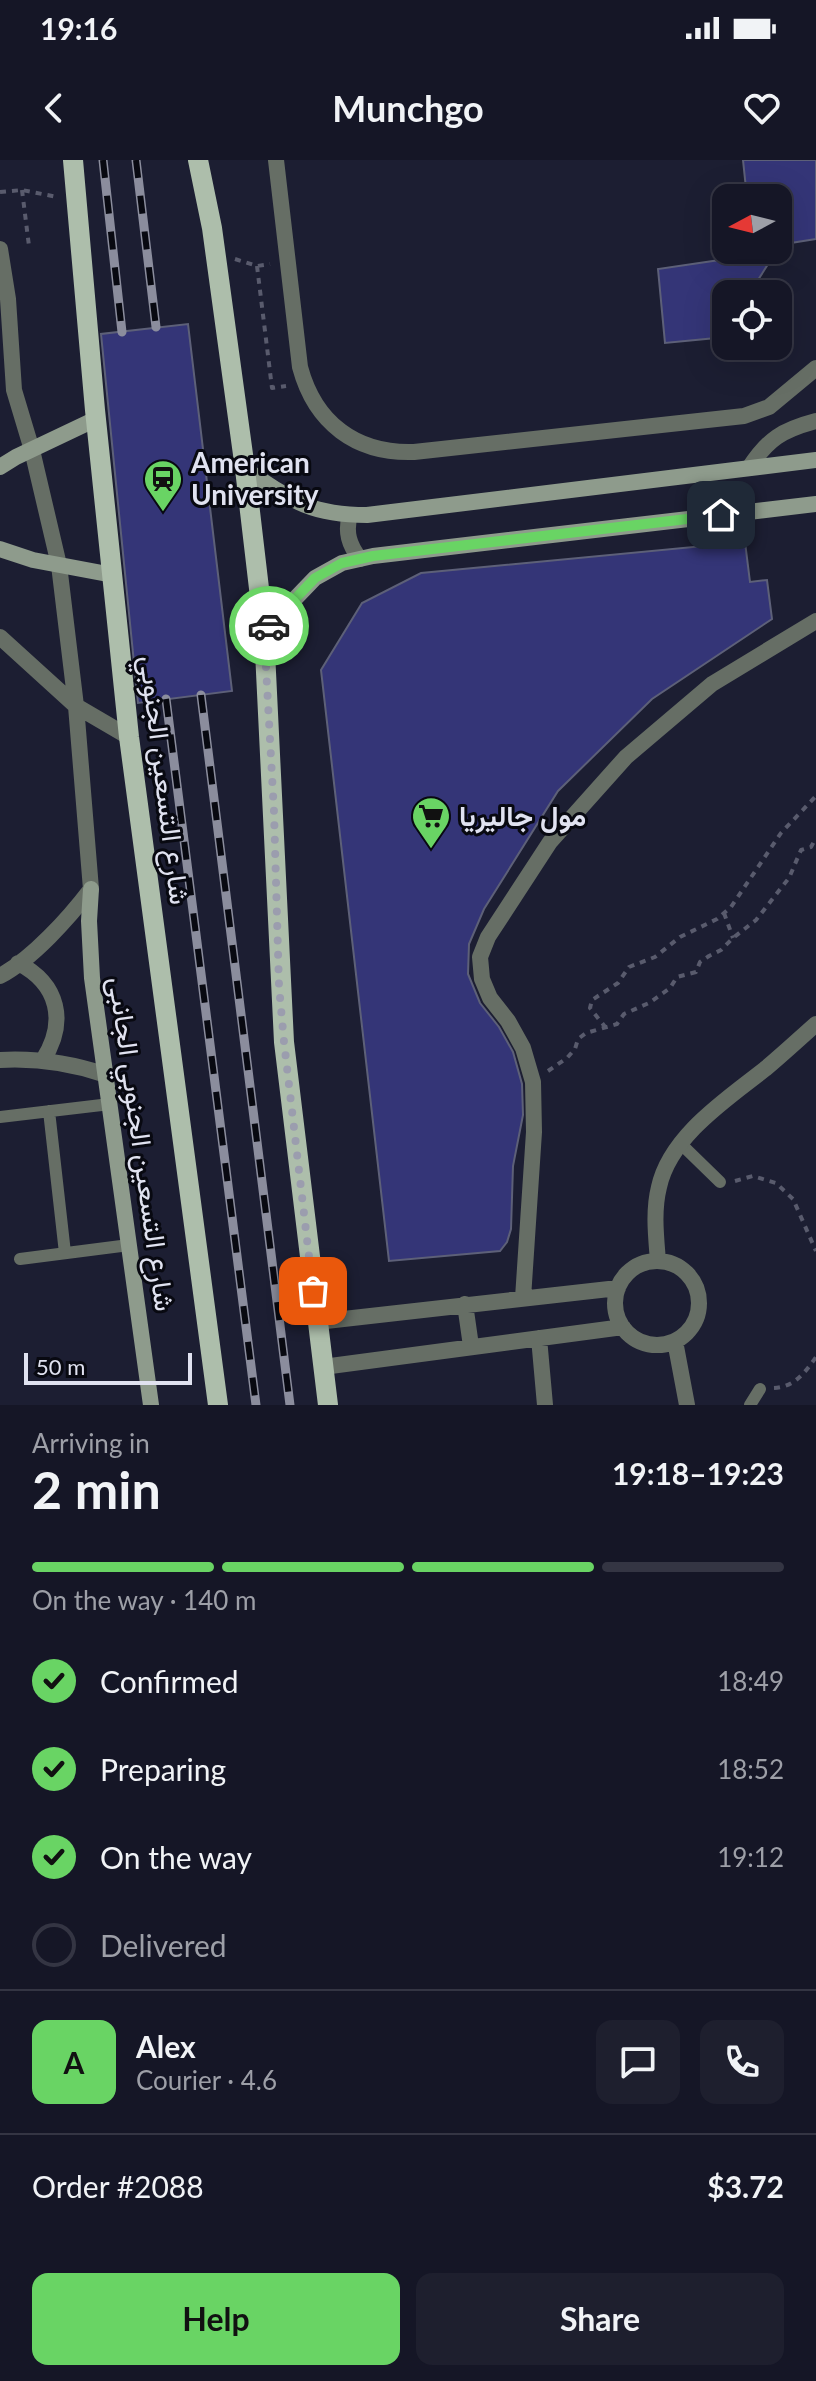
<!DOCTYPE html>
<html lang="en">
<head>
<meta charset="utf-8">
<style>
	:root { --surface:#151626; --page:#1e1f2e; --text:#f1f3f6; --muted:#9d9fa7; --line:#343543; --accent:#69d464 }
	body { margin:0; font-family:Lato,Vazirmatn,sans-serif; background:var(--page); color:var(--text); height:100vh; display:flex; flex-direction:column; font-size:30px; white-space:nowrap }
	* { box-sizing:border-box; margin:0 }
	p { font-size:26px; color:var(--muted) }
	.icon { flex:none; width:44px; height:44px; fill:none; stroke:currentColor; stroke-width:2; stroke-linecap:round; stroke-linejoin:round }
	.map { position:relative; height:1245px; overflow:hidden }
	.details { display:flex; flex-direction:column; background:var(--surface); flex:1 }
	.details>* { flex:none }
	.needle { width:52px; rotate:263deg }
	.fabs { position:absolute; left:712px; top:24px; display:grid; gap:16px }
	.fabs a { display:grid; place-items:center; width:80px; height:80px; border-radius:16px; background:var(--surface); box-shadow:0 8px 32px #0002,0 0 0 2px var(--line); font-size:40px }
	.scale { position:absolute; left:24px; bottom:20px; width:168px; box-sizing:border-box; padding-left:8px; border:4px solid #e0e2f0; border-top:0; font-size:22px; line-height:28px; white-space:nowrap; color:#e0e2f0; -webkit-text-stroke:6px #080911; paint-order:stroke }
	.pin { position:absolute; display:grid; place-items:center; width:68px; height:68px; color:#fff; margin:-34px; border-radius:16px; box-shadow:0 4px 12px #0006 }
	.courier { position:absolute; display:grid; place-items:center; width:80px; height:80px; margin:-40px; border:6px solid #69d464; border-radius:50%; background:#fff; color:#222; box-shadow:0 2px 10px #0007 }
	.head em { font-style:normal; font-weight:700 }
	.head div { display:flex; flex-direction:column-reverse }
	.head { display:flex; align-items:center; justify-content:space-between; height:136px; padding:0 32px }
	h1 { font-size:52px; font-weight:700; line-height:60px }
	.bar { display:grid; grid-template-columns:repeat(4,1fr); gap:12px 8px; align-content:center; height:96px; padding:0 32px }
	.bar i { height:10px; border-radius:6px; background:var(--line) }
	.bar .on { background:var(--accent) }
	.bar p { grid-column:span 4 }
	.line { display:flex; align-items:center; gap:20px; padding:0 32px; border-top:2px solid var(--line) }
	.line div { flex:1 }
	.round { display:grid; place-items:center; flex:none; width:84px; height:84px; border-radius:16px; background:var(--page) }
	ol { padding:0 32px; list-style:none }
	li { display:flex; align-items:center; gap:24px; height:88px }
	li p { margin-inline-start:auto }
	li .icon { padding:8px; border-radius:50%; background:var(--accent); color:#111; stroke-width:4 }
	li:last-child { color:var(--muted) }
	li i { width:44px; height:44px; border:4px solid var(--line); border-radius:50% }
	.primary-button { display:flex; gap:16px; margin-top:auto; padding:16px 32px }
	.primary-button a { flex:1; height:92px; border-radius:16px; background:var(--accent); color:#111; font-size:32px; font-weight:700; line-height:92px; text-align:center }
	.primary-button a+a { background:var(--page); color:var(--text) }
	.status { display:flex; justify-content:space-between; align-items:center; height:56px; padding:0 40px; background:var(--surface); direction:ltr }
	.status svg { height:22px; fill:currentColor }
	header { display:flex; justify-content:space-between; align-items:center; height:104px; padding:0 32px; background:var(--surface); font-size:36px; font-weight:700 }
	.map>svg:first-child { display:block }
	.building { fill:#343577; stroke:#5d6078; stroke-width:2 }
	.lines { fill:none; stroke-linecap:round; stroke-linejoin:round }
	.path { stroke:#595b6d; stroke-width:4; stroke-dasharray:6 6; stroke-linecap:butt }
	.lane { stroke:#666e65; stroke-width:12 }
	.street { stroke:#666e65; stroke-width:16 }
	.secondary { stroke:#8e9b8c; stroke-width:16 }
	.primary { stroke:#adbeab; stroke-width:20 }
	.rail-casing { stroke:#8b8d9d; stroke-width:9 }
	.rail { stroke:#080911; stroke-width:6; stroke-dasharray:18; stroke-linecap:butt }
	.done { stroke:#9b9dae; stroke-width:8; stroke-dasharray:0 14.4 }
	.route { stroke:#69d464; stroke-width:10 }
	.labels { text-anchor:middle; stroke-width:6; stroke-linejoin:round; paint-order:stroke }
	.poi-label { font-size:28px; font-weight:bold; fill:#e0e2f0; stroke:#080911; text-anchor:start }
	.street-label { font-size:28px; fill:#e0e2f0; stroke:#080911 }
</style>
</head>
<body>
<div class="status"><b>19:16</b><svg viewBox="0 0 49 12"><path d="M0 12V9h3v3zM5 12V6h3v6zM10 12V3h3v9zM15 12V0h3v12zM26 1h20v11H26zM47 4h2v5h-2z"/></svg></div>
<header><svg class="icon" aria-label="back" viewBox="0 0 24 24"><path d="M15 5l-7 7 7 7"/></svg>Munchgo<svg class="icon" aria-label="heart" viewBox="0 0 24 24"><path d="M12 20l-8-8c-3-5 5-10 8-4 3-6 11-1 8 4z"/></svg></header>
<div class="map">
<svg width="816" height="1245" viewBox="0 0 816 1245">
	<rect width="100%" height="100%" fill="#1c1e32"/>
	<!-- building -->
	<path class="building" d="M743 0H816V79L778 85V38H747Z
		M739 90H777L758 120 760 134H726V177L665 183 658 109 733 98Z
		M188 164 232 531 138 543 101 174Z
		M745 382 750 422 767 420 772 459 652 539 558 631 484 749 469 784 468 814 480 843 499 867 513 892 522 924 523 955 513 1006 511 1069 507 1082 500 1091 389 1101 321 510 362 443 421 413Z"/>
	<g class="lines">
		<!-- path -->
		<path class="path" d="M22 30 29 86
			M0 32 22 30 57 37
			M235 99 257 106 270 104
			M257 106 272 228 286 226
			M724 753 733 778
			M606 868 590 848 592 840 618 823 629 807 655 797 680 777 717 759 731 747 781 673 816 636
			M548 911 567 898 575 889 578 879 586 873 617 864 624 854 649 843 670 828 677 817 696 812 700 802 709 796 721 790 733 778 756 760 789 718 801 690 811 687 816 678
			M735 1021 753 1016 776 1023 793 1039 816 1091
			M774 1228C794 1227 805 1213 816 1197"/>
		<!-- lane -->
		<path class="lane" d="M49 951 65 1093
			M0 957 110 944
			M681 984 720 1022
			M20 1099 129 1085
			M750 1245 760 1229"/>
		<!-- street -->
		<path class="street" d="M276 0 300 207C315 263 356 294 414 292L744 256 769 247 816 208
			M0 89 8 139 14 230 32 290 59 405 76 546 91 729C69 758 32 799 0 816
			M749 308C768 279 782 270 816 261
			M350 355C345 372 349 385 360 399
			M0 477 76 546 129 577
			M18 803C59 824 67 862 43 900
			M0 900C37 898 71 903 106 915
			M658 1101C656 1076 653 1051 659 1027 670 976 727 939 765 909 783 894 799 879 816 864
			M615 1143a42 42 0 1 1 84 0a42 42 0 1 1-84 0Z
			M523 1138 534 972 533 922 523 888 508 861 490 838 482 819 480 797 488 777 550 682 626 597 712 524 816 461
			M465 1144 471 1186
			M317 1162 618 1128
			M539 1178 545 1245
			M675 1181 687 1245
			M323 1207 623 1167"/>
		<!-- secondary -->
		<path class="secondary" d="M0 307 16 297 96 259
			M245 309C291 340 310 355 367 355L816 300
			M0 389 33 400 113 415
			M264 471 315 418 342 403 373 396 816 344
			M91 729 89 761 92 818 151 1245"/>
		<!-- primary -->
		<path class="primary" d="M73 0 95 250 129 577 218 1245
			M198 0 212 68 245 309 264 471 284 882 328 1245"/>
		<defs>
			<path id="rail" d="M103 0 122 172
				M136 0 156 167
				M201 535 290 1245
				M166 539 256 1245"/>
		</defs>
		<!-- rail casing -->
		<use href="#rail" class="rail-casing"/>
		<!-- rail -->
		<use href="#rail" class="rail"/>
	</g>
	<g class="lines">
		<!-- done -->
		<path class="done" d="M269 466 264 471 274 652 279 826 284 882 313 1131"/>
		<!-- route -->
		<path class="route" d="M269 466 315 418 342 403 373 396 721 355"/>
	</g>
	<!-- icons -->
	<defs>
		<symbol id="station-pin" viewBox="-11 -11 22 30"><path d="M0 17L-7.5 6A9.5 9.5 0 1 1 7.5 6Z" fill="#69d464" stroke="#080911"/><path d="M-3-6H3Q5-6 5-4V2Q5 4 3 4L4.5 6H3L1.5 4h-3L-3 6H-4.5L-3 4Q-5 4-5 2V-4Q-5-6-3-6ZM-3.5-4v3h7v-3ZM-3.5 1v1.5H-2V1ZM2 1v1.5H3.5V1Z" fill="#111"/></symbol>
		<symbol id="supermarket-pin" viewBox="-11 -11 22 30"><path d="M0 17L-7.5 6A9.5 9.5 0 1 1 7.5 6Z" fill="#69d464" stroke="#080911"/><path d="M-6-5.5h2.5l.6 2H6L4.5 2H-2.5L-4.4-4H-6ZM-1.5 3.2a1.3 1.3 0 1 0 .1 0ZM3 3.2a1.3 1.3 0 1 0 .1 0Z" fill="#111"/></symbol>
	</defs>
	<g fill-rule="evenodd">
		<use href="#station-pin" x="141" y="297" width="44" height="60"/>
		<use href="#supermarket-pin" x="409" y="634" width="44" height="60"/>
	</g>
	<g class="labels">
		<!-- poi labels -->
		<g class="poi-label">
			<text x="191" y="313">American<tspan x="191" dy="32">University</tspan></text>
			<text x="459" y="666">مول جاليريا</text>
		</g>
		<!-- street labels -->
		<g class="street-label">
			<text transform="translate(165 620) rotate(83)" y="10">شارع التسعين الجنوبي</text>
			<text transform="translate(142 984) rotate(82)" y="10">شارع التسعين الجنوبي الجانبى</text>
		</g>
	</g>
</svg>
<div class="fabs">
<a><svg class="needle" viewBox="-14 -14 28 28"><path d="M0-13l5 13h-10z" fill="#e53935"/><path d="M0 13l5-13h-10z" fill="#9d9fa7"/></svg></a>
<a><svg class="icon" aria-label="locate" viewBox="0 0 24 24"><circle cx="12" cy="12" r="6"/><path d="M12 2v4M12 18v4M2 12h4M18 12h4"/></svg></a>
</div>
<div class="scale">50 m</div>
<div class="pin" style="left:313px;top:1131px;background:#ea580c"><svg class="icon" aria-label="bag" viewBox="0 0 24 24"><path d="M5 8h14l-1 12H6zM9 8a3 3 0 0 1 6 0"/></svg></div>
<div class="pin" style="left:721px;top:355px;background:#1f2937"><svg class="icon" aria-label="home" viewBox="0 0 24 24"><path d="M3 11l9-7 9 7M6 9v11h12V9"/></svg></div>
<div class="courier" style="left:269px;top:466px"><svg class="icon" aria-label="car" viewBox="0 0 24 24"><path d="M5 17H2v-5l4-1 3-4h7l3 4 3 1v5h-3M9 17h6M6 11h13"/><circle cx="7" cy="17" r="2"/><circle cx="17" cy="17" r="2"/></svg></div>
</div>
<section class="details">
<div class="head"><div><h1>2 min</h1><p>Arriving in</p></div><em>19:18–19:23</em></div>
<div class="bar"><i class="on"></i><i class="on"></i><i class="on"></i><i></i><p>On the way · 140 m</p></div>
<ol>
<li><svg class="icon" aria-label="check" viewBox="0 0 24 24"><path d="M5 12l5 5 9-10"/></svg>Confirmed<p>18:49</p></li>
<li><svg class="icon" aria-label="check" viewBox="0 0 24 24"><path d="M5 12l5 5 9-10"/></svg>Preparing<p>18:52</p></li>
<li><svg class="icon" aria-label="check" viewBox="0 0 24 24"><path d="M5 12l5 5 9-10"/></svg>On the way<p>19:12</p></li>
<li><i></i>Delivered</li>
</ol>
<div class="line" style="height:144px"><b class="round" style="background:var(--accent);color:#111">A</b><div><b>Alex</b><p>Courier · 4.6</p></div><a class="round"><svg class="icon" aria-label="chat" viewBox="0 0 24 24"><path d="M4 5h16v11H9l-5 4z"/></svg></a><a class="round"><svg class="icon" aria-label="phone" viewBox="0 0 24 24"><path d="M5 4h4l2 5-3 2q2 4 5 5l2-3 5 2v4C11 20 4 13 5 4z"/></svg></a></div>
<div class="line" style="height:104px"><div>Order #2088</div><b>$3.72</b></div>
<div class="primary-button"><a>Help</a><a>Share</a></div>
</section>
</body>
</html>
